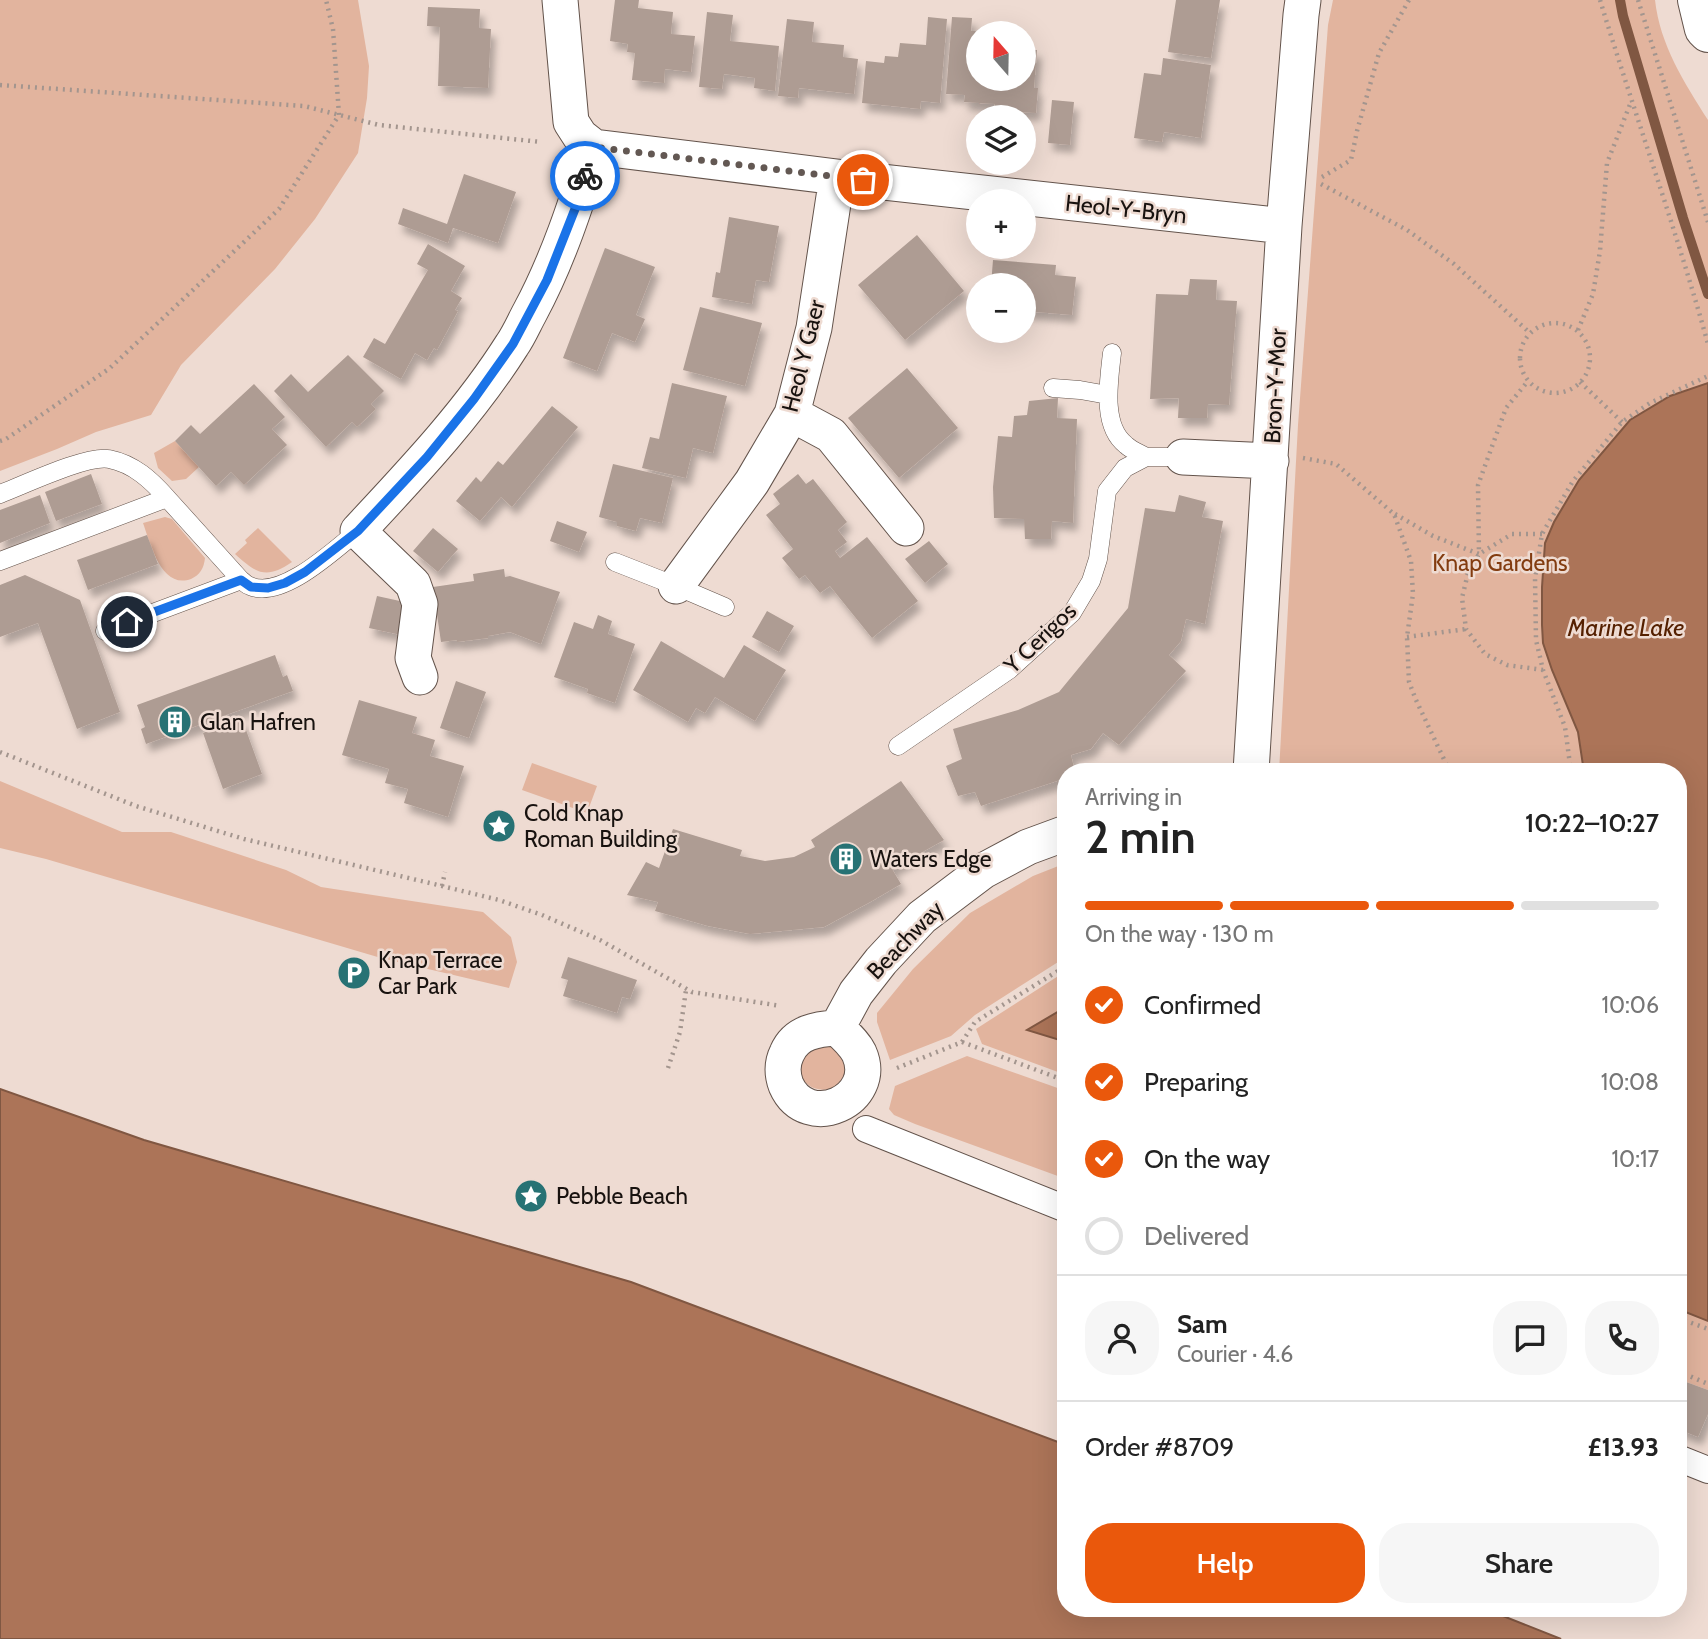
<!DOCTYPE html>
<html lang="en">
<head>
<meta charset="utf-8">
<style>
	:root { --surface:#fff; --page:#f6f6f6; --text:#222; --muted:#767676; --line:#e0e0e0; --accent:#ea580c }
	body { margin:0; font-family:Cabin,sans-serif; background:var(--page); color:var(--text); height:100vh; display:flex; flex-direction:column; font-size:26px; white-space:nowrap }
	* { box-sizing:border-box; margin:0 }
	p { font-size:23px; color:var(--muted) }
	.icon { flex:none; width:38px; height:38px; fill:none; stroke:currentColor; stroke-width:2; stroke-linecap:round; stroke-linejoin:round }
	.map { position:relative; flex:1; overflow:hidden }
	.sheet { position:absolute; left:1057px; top:763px; width:630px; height:854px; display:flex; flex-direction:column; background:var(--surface); border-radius:28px; box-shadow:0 7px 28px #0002 }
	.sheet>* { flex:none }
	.needle { width:46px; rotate:340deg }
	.tools { position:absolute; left:966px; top:21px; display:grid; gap:14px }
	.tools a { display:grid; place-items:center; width:70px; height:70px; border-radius:50%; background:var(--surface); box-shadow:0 7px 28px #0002; font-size:35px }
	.pin { position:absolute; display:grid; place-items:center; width:60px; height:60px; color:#fff; margin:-30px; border:4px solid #fff; border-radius:50%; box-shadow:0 2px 7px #0007 }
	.courier { position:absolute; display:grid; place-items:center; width:70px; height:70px; margin:-35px; border:5px solid #1a73e8; border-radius:50%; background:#fff; color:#222; box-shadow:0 2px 9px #0007 }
	.head em { font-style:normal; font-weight:600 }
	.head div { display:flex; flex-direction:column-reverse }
	.head { display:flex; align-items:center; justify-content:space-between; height:119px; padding:0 28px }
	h1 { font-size:46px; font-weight:600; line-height:52px }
	.bar { display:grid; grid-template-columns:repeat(4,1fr); gap:10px 7px; align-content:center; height:84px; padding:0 28px }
	.bar i { height:9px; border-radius:5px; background:var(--line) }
	.bar .active { background:var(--accent) }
	.bar p { grid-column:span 4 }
	.line { display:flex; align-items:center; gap:18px; padding:0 28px; border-top:2px solid var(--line) }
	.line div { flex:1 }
	.round { display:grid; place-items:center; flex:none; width:74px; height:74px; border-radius:28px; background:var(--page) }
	ol { padding:0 28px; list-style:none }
	li { display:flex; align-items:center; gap:21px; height:77px }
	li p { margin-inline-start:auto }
	li .icon { padding:7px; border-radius:50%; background:var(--accent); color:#fff; stroke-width:4 }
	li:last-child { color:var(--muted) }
	li i { width:38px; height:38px; border:4px solid var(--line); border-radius:50% }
	.cta { display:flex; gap:14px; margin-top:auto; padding:14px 28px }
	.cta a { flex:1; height:80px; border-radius:28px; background:var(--accent); color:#fff; font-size:28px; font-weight:600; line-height:80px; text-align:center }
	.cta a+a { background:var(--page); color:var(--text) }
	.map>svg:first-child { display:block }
	.green { fill:#e2b49e }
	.water { fill:#ac7458; stroke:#805742; stroke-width:2 }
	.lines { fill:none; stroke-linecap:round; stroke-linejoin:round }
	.stream { stroke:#805742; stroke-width:10 }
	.building { fill:#ae9c93; filter:url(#shadow) }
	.service-casing { stroke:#63534b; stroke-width:19 }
	.pedestrian-casing { stroke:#63534b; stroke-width:28 }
	.minor-casing { stroke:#63534b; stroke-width:37 }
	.tertiary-casing { stroke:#63534b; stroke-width:40 }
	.path { stroke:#a3958e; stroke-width:4.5; stroke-dasharray:2 5; stroke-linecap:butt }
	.service { stroke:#fff; stroke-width:18 }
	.pedestrian { stroke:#fff; stroke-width:26 }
	.minor { stroke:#fff; stroke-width:35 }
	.tertiary { stroke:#fff; stroke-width:38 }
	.done { stroke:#635853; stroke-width:7; stroke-dasharray:0 12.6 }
	.route { stroke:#1a73e8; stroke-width:9 }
	.labels { text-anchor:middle; stroke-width:5; stroke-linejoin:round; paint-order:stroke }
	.street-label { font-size:23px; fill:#18120f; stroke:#eedbd2 }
	.park-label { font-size:23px; fill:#833c10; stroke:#eedbd2 }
	.poi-label { font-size:23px; fill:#18120f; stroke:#eedbd2; text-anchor:start }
	.water-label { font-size:24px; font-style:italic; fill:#552000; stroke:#eedbd2 }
</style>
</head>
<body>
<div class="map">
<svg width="1708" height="1639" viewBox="0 0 1708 1639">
	<defs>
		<filter id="shadow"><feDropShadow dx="4.5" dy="8" stdDeviation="3.5" flood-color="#0004"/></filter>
	</defs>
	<rect width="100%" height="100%" fill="#eedbd2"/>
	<!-- green -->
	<path class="green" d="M0 0H358L369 66 367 98 358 153 315 219 275 269 181 365 151 415 96 432 57 449 0 471Z
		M1333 0H1655C1660 45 1684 82 1708 120V1390L1678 1379V772H1279L1298 425 1328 25Z
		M175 441 199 467 186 479 172 481 158 468 154 453Z
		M165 517 172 519 205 558C204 568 200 575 191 579 161 590 150 542 143 523Z
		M258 528 292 562C266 580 256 573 235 554L247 543 245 540Z
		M532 763 597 786 587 813 522 790Z
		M0 781 122 832H171L286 870 321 887 483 912 511 937 517 962 509 988 381 958 46 859 0 848Z
		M1066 863V957L975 1015 951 1036 890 1060 877 1022V1013L913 969 970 913 1033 876Z
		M1066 971V1007L1028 1030 1066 1042V1075L982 1044 976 1029Z
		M829 1044 836 1047 847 1067C845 1072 844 1079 841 1083 826 1097 797 1088 800 1065 801 1060 805 1055 808 1050Z
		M967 1056 1066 1091V1179L915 1124 894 1115 889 1109 895 1086Z"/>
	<!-- water -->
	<path class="water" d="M1708 383V1321L1678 1309V772H1584L1578 732 1552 670 1543 643 1542 625V587L1545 543 1554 522 1579 480 1630 420 1670 396Z
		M1066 1007V1042L1027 1030Z
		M0 1089 144 1140 631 1282 1066 1445V1608H1483L1561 1639H0Z"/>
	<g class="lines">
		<!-- stream -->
		<path class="stream" d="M1620 0 1623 16 1683 218 1708 294"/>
	</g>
	<!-- building -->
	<path class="building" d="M615 0H639L638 8 673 12 671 34 695 36 691 72 665 69 664 83 632 80 635 53 627 52 628 44 610 41Z
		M1176 0H1220L1211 58 1168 52Z
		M428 7 480 9 479 28 491 29 488 88 438 86 440 27 427 26Z
		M707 12 733 15 730 41 779 46 775 91 754 88 755 78 724 74 722 89 699 87Z
		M928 17 947 19 940 103 921 101 920 109 862 103 866 61 884 63 885 56 898 57 900 43 926 45Z
		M952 17 972 18 971 31H978V79H1024V49L1037 50 1034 88H1038L1036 113 1019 112V117H994L995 104 964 102 965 95 946 94Z
		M787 19 814 22 812 42 844 45 843 57 858 59 854 94 799 88 798 98 778 96Z
		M1163 58 1211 65 1201 138 1164 132 1162 142 1134 138 1144 73 1161 75Z
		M1052 100 1074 102 1070 145 1048 143Z
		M464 174 516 192 498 243 453 228 448 243 398 224 403 208 447 224Z
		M729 217 779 226 769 282 756 280 752 304 712 297 716 272 720 273Z
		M917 235 964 291 905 340 858 285Z
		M428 244 465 266 451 291 462 298 455 310 458 311 437 350 434 348 427 360 415 353 401 379 363 357 374 338 385 344 428 270 417 264Z
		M605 248 655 267 636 315 645 319 635 342 612 333 597 371 563 358Z
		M993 260 1056 265 1055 275 1076 277 1072 315 1024 311V285H991Z
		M1190 279 1217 280 1216 300 1237 301 1229 405 1208 404 1207 418H1178L1179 398 1150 399 1156 294 1188 295Z
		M700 307 762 323 745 386 683 370Z
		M348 355 384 391 371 404 376 409 357 427 352 422 326 447 274 391 291 374 308 392Z
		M907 368 958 428 899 478 848 418Z
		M672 383 727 396 713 453 693 448 686 478 642 468 650 437 659 439Z
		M254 384 285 417 272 429 287 445 244 485 231 472 216 486 175 441 191 425 200 434Z
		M1058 398 1057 418 1077 419 1073 523 1052 521 1051 539H1025L1024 519 994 518 993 487 998 436 1012 437 1014 416 1027 415 1029 401Z
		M552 406 578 427 512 507 501 497 480 521 456 501 476 477 481 482 498 461 503 465Z
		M613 464 673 478 662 523 640 518 636 531 617 526V522L599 517Z
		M91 474 102 504 56 521 45 492Z
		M798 474 806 484 813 479 847 522 838 530 847 542 835 551 840 558 867 537 918 601 872 638 830 586 820 593 805 575 799 579 782 558 793 549 766 515 780 504 773 494Z
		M40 495 50 523 0 543V510Z
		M1179 495 1206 502 1202 517 1223 521 1205 624 1186 619 1181 641 1169 655 1186 671 1119 745 1103 733 1091 749 1071 755 1075 772H1066V778L981 806 975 792 958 796 946 766 962 759 953 729 1018 710 1059 692 1128 608 1145 508 1175 512Z
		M557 521 587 532 579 552 550 541Z
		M433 528 458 549 438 572 413 551Z
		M147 535 158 564 88 590 77 560Z
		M929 541 948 564 925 583 905 559Z
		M504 569 505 577 510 576 560 592 541 644 510 632 488 636V638L457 642V640L441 642 433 587 474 581 473 574Z
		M25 575 80 600 120 712 77 729 38 623 0 637V585Z
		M377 596 409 603 401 635 369 628Z
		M767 611 794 626 779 652 752 637Z
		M598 615 612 621 608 634 635 644 615 703 587 693 588 689 554 677 574 622 593 629Z
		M661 641 724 678 744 645 786 670 755 721 715 697 705 713 696 708 688 722 633 690Z
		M275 655 283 677 287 675 293 691 226 715 229 724 242 719 262 774 223 789 203 733 216 728 213 720 146 744 141 729 145 727 137 705Z
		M456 681 486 692 469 738 440 728Z
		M359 700 417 717 412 733 435 740 430 756 464 766 448 817 404 803 408 789 385 783 389 769 342 755Z
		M901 781 944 840 892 869 901 884 872 901 824 927 750 934 708 926 655 911 658 902 627 895 646 862 659 868 673 829 742 850 740 856 765 861 794 857 815 847 811 840Z
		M568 957 637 980 630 999 622 997 617 1013 563 996 568 980 561 978Z
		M1678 1379 1708 1390V1414L1698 1437 1678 1429Z"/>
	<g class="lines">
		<defs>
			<path id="service" d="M1112 353C1109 380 1101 426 1126 445 1131 450 1139 453 1146 457
				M1053 388 1080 390 1108 395
				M0 494C24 485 86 455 109 459 134 464 151 480 167 498
				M0 561 167 498 241 580
				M615 562 676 586 725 607
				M105 631 241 580C244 582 246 585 250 586 282 600 334 550 358 531
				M898 746 1009 670 1072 613 1091 581 1098 559 1107 491 1125 468 1146 457H1183"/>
			<path id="pedestrian" d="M866 1129 1066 1209
				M1678 1458 1708 1470"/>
			<path id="minor" d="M594 147 837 177 1284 226
				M792 414 831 435 906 528
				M1183 457 1271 461
				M676 586 752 482 792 414 814 328 837 177
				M420 677 413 658 420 604 413 584 358 531C413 472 469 413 512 345 519 335 524 323 530 312 558 260 576 204 594 147L580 136 571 122 560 0
				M1251 772 1284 226 1301 15 1303 0
				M837 1028 856 993 881 961 922 917 983 871 1028 847 1066 833
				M837 1028C845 1035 854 1043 859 1053 880 1100 807 1133 786 1085 782 1074 782 1063 787 1053 796 1032 817 1029 837 1028Z"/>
			<path id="tertiary" d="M1697 0 1704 29 1708 33"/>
		</defs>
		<!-- service casing -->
		<use href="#service" class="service-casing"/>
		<!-- pedestrian casing -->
		<use href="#pedestrian" class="pedestrian-casing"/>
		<!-- minor casing -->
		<use href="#minor" class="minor-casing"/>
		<!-- tertiary casing -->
		<use href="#tertiary" class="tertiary-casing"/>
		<!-- path -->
		<path class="path" d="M1600 0C1635 115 1676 229 1708 344
			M1638 0 1708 222
			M0 85 304 106 379 125 541 142
			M1322 177 1351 160 1357 131 1379 53 1409 0
			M1321 184 1407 230 1454 264 1530 333
			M1520 358a35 35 0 1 1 70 0a35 35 0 1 1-70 0Z
			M1578 330 1593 294 1600 251 1607 163 1631 102
			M1580 382 1622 422
			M0 441 6 439 110 368 279 209 339 115 333 29 326 0
			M1303 458 1336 464 1394 514 1411 561 1413 594 1407 637 1409 682 1416 700 1450 772
			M1395 514 1433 536 1479 554 1478 485 1506 408 1528 381
			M1542 534H1512L1479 554 1468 573 1462 598 1466 629 1485 654 1507 665 1543 670
			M1407 637 1466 629
			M0 752 136 806 244 839 438 885 499 900 542 915 600 940 692 992 781 1006
			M1571 772 1565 727 1543 670 1536 640 1535 578 1542 534 1573 481 1622 422 1650 403 1708 376
			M442 886 445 872
			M962 1042 1066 1081
			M668 1068 680 1032 686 990
			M897 1068 962 1042 975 1022 1066 966
			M1678 1318 1708 1329
			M1678 1331 1683 1320
			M1678 1371 1708 1384"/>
		<!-- service -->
		<use href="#service" class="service"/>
		<!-- pedestrian -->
		<use href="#pedestrian" class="pedestrian"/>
		<!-- minor -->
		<use href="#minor" class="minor"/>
		<!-- tertiary -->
		<use href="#tertiary" class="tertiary"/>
	</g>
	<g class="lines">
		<!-- done -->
		<path class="done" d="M585 176 594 147 863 180"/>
		<!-- route -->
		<path class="route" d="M127 622 241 580 251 587 268 588 285 583 305 572 358 531 427 457 474 399 513 344 547 280 575 209 585 176"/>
	</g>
	<!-- icons -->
	<defs>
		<symbol id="building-disc" viewBox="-11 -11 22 22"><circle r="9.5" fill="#277274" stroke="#eedbd2"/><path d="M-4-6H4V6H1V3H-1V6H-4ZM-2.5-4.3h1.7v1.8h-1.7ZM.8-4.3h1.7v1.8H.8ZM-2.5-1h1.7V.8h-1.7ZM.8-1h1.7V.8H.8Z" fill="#fff"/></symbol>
		<symbol id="sight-disc" viewBox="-11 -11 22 22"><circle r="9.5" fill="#277274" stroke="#eedbd2"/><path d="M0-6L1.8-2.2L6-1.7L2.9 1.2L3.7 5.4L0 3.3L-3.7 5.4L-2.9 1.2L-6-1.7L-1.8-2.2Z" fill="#fff"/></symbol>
		<symbol id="parking-disc" viewBox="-11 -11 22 22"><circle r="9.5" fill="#277274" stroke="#eedbd2"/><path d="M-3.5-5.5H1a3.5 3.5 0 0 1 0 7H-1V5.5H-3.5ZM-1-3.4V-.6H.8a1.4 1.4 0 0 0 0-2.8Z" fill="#fff"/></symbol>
	</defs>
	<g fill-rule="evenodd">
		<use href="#building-disc" x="156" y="703" width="38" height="38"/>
		<use href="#sight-disc" x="480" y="807" width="38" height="38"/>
		<use href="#building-disc" x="827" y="840" width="38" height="38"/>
		<use href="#parking-disc" x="335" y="954" width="38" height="38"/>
		<use href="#sight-disc" x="512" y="1177" width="38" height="38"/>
	</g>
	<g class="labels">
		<!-- street labels -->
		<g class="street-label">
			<text transform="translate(1126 209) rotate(6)" y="8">Heol-Y-Bryn</text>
			<text transform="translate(803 356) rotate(-76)" y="8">Heol Y Gaer</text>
			<text transform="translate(1275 386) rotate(-87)" y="8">Bron-Y-Mor</text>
			<text transform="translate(1040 638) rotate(-44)" y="8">Y Cerigos</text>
			<text transform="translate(905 940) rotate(-46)" y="8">Beachway</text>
		</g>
		<!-- park labels -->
		<g class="park-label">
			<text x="1500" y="571">Knap Gardens</text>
		</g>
		<!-- poi labels -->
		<g class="poi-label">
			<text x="200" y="730">Glan Hafren</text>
			<text x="524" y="821">Cold Knap<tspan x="524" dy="26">Roman Building</tspan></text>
			<text x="870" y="867">Waters Edge</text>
			<text x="378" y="968">Knap Terrace<tspan x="378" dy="26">Car Park</tspan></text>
			<text x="556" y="1204">Pebble Beach</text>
		</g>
		<!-- water labels -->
		<g class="water-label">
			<text x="1626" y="636">Marine Lake</text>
		</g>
	</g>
</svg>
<div class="tools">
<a><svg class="needle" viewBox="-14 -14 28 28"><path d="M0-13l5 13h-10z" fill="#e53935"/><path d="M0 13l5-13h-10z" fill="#767676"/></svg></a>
<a><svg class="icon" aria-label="layers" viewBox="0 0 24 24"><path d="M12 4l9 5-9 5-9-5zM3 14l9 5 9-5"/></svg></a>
<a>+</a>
<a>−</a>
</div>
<div class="pin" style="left:863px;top:180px;background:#ea580c"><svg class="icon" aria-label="bag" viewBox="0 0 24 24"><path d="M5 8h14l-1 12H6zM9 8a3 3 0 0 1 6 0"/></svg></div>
<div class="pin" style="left:127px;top:622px;background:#1f2937"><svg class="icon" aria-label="home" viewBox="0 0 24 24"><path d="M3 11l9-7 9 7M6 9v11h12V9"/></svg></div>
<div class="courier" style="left:585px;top:176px"><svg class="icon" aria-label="bike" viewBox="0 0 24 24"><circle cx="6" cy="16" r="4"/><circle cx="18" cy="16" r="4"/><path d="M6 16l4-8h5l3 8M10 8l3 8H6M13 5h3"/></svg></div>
<section class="sheet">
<div class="head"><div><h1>2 min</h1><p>Arriving in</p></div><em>10:22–10:27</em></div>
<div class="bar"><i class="active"></i><i class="active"></i><i class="active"></i><i></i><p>On the way · 130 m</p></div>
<ol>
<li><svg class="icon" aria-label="check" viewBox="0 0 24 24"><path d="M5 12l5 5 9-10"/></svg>Confirmed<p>10:06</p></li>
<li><svg class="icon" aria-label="check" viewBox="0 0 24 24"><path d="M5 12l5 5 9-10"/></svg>Preparing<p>10:08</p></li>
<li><svg class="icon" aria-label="check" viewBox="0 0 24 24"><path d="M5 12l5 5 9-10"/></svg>On the way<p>10:17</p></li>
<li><i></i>Delivered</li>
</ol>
<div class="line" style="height:126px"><a class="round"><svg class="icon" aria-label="person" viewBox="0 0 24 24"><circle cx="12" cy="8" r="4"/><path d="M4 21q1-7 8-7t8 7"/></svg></a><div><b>Sam</b><p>Courier · 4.6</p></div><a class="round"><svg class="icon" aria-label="chat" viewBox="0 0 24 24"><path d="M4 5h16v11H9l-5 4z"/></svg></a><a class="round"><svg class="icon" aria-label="phone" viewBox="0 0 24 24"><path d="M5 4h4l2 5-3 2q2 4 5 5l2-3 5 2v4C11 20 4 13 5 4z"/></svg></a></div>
<div class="line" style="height:91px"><div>Order #8709</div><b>£13.93</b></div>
<div class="cta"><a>Help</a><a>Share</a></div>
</section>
</div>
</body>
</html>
